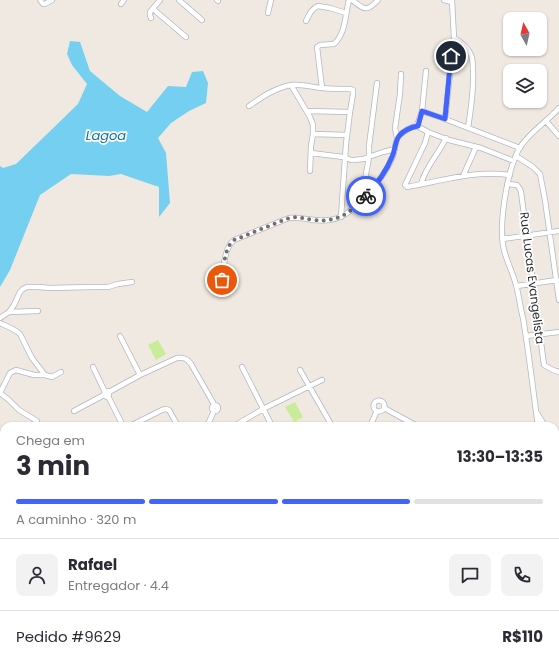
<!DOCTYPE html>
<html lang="pt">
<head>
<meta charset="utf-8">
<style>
	:root { --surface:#fff; --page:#f2f2f3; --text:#2b2b33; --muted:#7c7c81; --line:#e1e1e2; --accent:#4264fb }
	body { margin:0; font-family:Poppins,sans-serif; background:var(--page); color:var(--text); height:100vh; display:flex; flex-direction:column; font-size:15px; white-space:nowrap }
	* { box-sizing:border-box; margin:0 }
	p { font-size:13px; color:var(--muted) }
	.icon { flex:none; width:22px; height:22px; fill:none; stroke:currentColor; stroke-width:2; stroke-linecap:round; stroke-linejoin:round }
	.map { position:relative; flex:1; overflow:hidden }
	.details { position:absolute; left:0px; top:422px; width:559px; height:248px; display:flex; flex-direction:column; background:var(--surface); border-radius:12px 12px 0 0; box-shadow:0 1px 3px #0004 }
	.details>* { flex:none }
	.needle { width:26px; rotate:352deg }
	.tools { position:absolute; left:503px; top:12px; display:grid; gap:8px }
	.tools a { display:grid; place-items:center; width:44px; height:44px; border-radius:8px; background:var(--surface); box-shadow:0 1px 3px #0004; font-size:20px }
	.pin { position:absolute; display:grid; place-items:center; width:34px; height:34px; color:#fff; margin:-17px; border:2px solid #fff; border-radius:50%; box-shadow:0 1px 4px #0007 }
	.courier { position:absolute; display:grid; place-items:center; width:40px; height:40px; margin:-20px; border:3px solid #4264fb; border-radius:50%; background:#fff; color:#222; box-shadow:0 1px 5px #0007 }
	.overview em { font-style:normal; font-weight:700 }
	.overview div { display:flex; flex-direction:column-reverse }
	.overview { display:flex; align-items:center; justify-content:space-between; height:68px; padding:0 16px }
	h1 { font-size:26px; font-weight:700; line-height:30px }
	.bar { display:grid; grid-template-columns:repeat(4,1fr); gap:6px 4px; align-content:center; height:48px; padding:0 16px }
	.bar i { height:5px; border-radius:3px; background:var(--line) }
	.bar .active { background:var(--accent) }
	.bar p { grid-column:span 4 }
	.line { display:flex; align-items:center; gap:10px; padding:0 16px; border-top:1px solid var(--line) }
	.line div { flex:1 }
	.round { display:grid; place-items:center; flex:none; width:42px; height:42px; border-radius:8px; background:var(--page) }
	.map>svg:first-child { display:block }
	.green { fill:#b6e59e }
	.pitch { fill:#c9ec9a }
	.water { fill:#75cff0 }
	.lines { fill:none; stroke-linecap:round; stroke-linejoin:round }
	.street-casing { stroke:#b4b7c1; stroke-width:6 }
	.secondary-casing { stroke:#b4b7c1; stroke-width:8 }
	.street { stroke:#fff; stroke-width:4.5 }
	.secondary { stroke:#fff; stroke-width:7 }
	.done { stroke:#726f6d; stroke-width:4; stroke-dasharray:0 7.2 }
	.route { stroke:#4264fb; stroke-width:5 }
	.labels { text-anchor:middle; stroke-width:3.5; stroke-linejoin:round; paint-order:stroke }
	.street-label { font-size:12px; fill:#2e2e2e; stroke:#fff }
	.water-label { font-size:13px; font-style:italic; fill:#0d6fa3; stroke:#fff }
</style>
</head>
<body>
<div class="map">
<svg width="559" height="670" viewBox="0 0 559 670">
	<rect width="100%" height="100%" fill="#efe9e1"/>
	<!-- green -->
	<path class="green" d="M2 452 4 453V531L0 532V453Z
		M348 666H467L465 670H346Z
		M489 666H550L549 670H505L491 669Z"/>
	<!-- pitch -->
	<path class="pitch" d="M158 340 166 354 156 360 148 345Z
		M295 402 303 417 294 422 285 407Z"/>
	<!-- water -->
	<path class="water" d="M70 41 80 42 90 71 120 96 147 112 168 86 186 87 192 72 203 71 208 83 206 103 189 111 171 123 158 138 166 153 170 203 159 217V187L121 174 109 176 71 174 40 195 10 270 0 287V166L3 168 16 164 78 104 87 84 72 65 67 54Z"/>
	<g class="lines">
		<defs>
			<path id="street" d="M40 0 43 4H45L52 0
				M179 0 202 20
				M217 0 218 1
				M352 0C364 9 366 13 378 0
				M444 0 452 2
				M121 4 124 0
				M153 9 186 37
				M268 13 271 0
				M151 18 150 15V12L160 0
				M306 21C309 15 311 9 318 6L330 8 346 13
				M454 38C461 42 468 47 471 55 473 60 473 66 473 71 474 90 471 109 468 128
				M291 85 310 117 313 125V134L311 146 310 171
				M322 88 317 47 320 45 334 44C346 33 345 15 349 0
				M249 106C262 97 275 88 291 85 301 84 312 87 322 88 331 89 341 89 350 89L353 90V94L350 112 346 144 341 217
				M307 111 350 112
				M422 111 445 119 520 148
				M445 119 454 38 452 0
				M546 121 559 136
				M417 126 422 111 426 71
				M428 132 425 143 405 185 407 187C442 181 473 170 510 175
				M313 134 347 135
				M397 138 395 128 400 94 401 74
				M311 153 343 157 351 160H355L363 159 383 152 395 149
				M516 156 533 167 540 174 545 200 559 300
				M463 176 476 147
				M421 184C426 166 438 155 446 138
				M507 184 517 185 520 189 521 192 544 365 553 370 559 372
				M365 197V180L369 157V146L377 83
				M502 239 559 231
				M222 280C224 267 224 248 234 240L289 218C295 217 300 218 307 219 318 221 329 222 340 217 350 213 358 205 366 196 377 183 386 173 393 156 395 151 395 140 399 136 404 131 411 127 417 126L428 132 449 140 481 148 514 161
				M517 286 557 280
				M9 312 38 311
				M0 318 9 312 14 305 20 292 23 289 27 287H39L50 288 92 287H108L118 284 132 282
				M0 323C6 326 15 329 20 334L32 358 45 375
				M120 336 140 375
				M526 336 559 332
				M93 367 105 392
				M242 367 272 426
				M300 370 332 426
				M109 392 140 375 177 358C183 357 187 358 191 364L215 406
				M0 393 10 373 16 370 34 375H45L52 377 61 372
				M0 393 9 400 19 410 37 421
				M108 396 123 426
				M373.5 406a5.5 5.5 0 1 1 11 0a5.5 5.5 0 1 1-11 0Z
				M212 408a3 3 0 1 1 6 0a3 3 0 1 1-6 0Z
				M384 408 417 426
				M74 411 104 395 105 392 108 391 109 393V395L107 397 105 396 104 395
				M537 413 545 426
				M130 426 162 410 166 409 169 410 178 426
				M207 426 214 411
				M234 426 263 409 322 380
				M370 426 377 411
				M538 426C533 390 529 353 523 318 520 307 519 295 516 285 513 273 507 262 504 250 498 226 507 171 519 149 528 133 547 122 559 108
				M0 534H4
				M555 534 559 533
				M555 583 559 582
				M555 626 559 627
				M555 654 559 655
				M329 666 330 670
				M170 670V666
				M271 670H273"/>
			<path id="secondary" d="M555 441 559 447
				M0 445 4 448
				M555 496 559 505"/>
		</defs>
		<!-- street casing -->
		<use href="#street" class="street-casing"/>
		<!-- secondary casing -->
		<use href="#secondary" class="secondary-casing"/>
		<!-- street -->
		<use href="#street" class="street"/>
		<!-- secondary -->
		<use href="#secondary" class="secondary"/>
	</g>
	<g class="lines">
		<!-- done -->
		<path class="done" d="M222 280C224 267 224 248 234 240L289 218C297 216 305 219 314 220 337 223 352 212 366 196"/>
		<!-- route -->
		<path class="route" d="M366 196C377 184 386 172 392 157 395 151 395 141 399 136 403 131 411 127 418 126L422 111 445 119 451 56"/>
	</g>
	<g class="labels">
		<!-- street labels -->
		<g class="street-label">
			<text transform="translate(532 278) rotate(83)" y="4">Rua Lucas Evangelista</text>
		</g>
		<!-- water labels -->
		<g class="water-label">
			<text x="106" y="140">Lagoa</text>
		</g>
	</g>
</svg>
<div class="tools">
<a><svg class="needle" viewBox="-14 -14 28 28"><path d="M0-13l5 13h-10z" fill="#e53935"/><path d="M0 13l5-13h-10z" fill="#7c7c81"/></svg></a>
<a><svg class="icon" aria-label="layers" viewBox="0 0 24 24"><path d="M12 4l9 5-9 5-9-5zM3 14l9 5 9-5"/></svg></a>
</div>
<div class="pin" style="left:222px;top:280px;background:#ea580c"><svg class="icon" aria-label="bag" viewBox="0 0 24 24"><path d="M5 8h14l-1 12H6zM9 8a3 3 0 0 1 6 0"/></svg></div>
<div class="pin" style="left:451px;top:56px;background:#1f2937"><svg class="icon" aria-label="home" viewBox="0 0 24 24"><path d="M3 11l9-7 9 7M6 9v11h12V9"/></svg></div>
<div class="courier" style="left:366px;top:196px"><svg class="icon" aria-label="bike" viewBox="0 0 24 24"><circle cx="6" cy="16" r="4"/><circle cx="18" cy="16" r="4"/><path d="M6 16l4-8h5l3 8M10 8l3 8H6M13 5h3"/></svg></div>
<section class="details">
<div class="overview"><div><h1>3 min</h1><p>Chega em</p></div><em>13:30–13:35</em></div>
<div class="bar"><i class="active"></i><i class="active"></i><i class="active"></i><i></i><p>A caminho · 320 m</p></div>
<div class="line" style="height:72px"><a class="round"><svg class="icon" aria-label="person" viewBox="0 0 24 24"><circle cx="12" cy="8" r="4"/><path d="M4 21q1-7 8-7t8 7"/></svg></a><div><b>Rafael</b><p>Entregador · 4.4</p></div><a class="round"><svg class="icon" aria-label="chat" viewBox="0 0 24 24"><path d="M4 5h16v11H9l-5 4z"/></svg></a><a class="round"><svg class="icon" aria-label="phone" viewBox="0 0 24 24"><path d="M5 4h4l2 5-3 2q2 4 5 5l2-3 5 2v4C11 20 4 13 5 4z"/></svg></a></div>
<div class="line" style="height:52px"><div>Pedido #9629</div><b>R$110</b></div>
</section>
</div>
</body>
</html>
